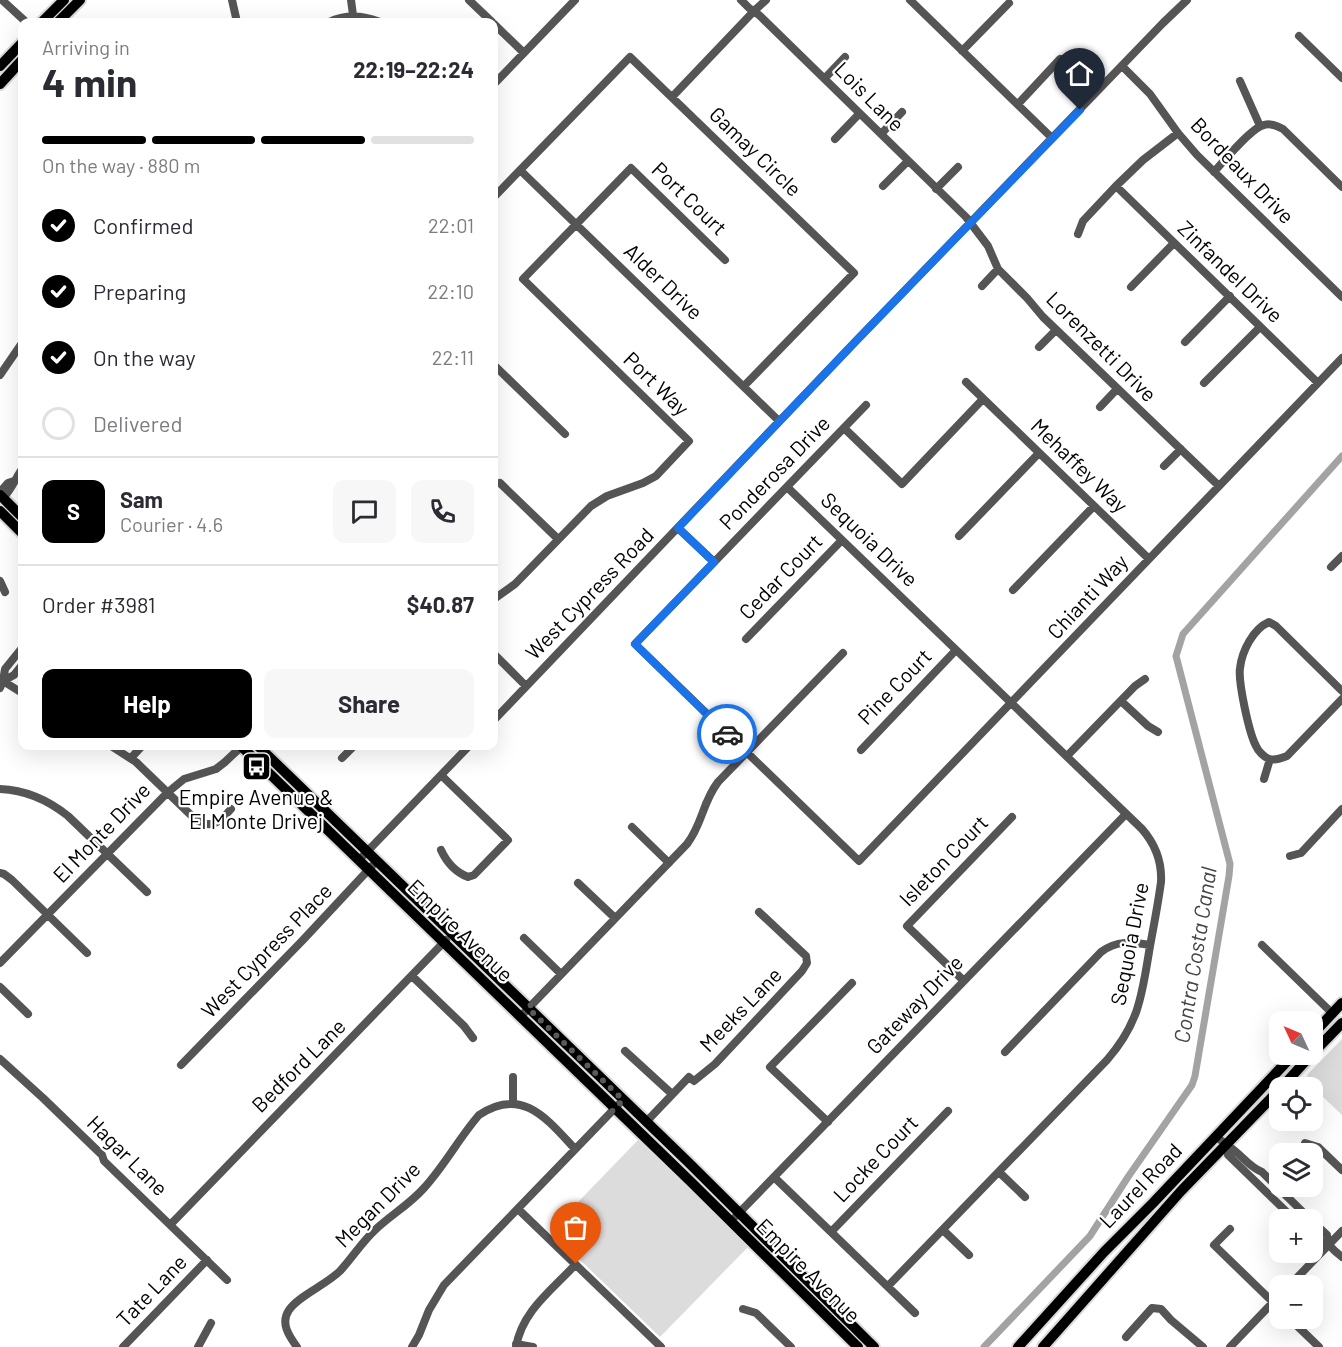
<!DOCTYPE html>
<html lang="en">
<head>
<meta charset="utf-8">
<style>
	:root { --surface:#fff; --page:#f7f7f7; --text:#2b2b33; --muted:#7c7c81; --line:#e1e1e2; --accent:#000 }
	body { margin:0; font-family:Barlow,sans-serif; background:var(--page); color:var(--text); height:100vh; display:flex; flex-direction:column; font-size:22px; white-space:nowrap }
	* { box-sizing:border-box; margin:0 }
	p { font-size:20px; color:var(--muted) }
	.icon { flex:none; width:33px; height:33px; fill:none; stroke:currentColor; stroke-width:2; stroke-linecap:round; stroke-linejoin:round }
	.map { position:relative; flex:1; overflow:hidden }
	.details { position:absolute; left:18px; top:18px; width:480px; height:732px; display:flex; flex-direction:column; background:var(--surface); border-radius:12px; box-shadow:0 6px 24px #0002 }
	.details>* { flex:none }
	.needle { width:39px; rotate:314deg }
	.controls { position:absolute; left:1269px; top:1011px; display:grid; gap:12px }
	.controls a { display:grid; place-items:center; width:54px; height:54px; border-radius:12px; background:var(--surface); box-shadow:0 6px 24px #0002; font-size:30px }
	.pin { position:absolute; display:grid; place-items:center; width:51px; height:51px; color:#fff; margin:-62px -26px; border-radius:50% 50% 50% 0; rotate:-45deg; box-shadow:0 0 6px #0007 }
	.pin .icon { rotate:45deg }
	.courier { position:absolute; display:grid; place-items:center; width:60px; height:60px; margin:-30px; border:4px solid #1a73e8; border-radius:50%; background:#fff; color:#222; box-shadow:0 2px 8px #0007 }
	.head em { font-style:normal; font-weight:700 }
	.head div { display:flex; flex-direction:column-reverse }
	.head { display:flex; align-items:center; justify-content:space-between; height:102px; padding:0 24px }
	h1 { font-size:39px; font-weight:700; line-height:45px }
	.bar { display:grid; grid-template-columns:repeat(4,1fr); gap:9px 6px; align-content:center; height:72px; padding:0 24px }
	.bar i { height:8px; border-radius:4px; background:var(--line) }
	.bar .active { background:var(--accent) }
	.bar p { grid-column:span 4 }
	.line { display:flex; align-items:center; gap:15px; padding:0 24px; border-top:2px solid var(--line) }
	.line div { flex:1 }
	.round { display:grid; place-items:center; flex:none; width:63px; height:63px; border-radius:12px; background:var(--page) }
	ol { padding:0 24px; list-style:none }
	li { display:flex; align-items:center; gap:18px; height:66px }
	li p { margin-inline-start:auto }
	li .icon { padding:6px; border-radius:50%; background:var(--accent); color:#fff; stroke-width:4 }
	li:last-child { color:var(--muted) }
	li i { width:33px; height:33px; border:3px solid var(--line); border-radius:50% }
	.button { display:flex; gap:12px; margin-top:auto; padding:12px 24px }
	.button a { flex:1; height:69px; border-radius:12px; background:var(--accent); color:#fff; font-size:24px; font-weight:700; line-height:69px; text-align:center }
	.button a+a { background:var(--page); color:var(--text) }
	.map>svg:first-child { display:block }
	.green { fill:#dcdcdc }
	.lines { fill:none; stroke-linecap:round; stroke-linejoin:round }
	.canal { stroke:#a3a3a3; stroke-width:7 }
	.major-casing { stroke:#dbdbdb; stroke-width:14 }
	.minor { stroke:#555; stroke-width:8 }
	.major { stroke:#000; stroke-width:10 }
	.done { stroke:#595959; stroke-width:6; stroke-dasharray:0 10.8 }
	.route { stroke:#1a73e8; stroke-width:8 }
	.labels { text-anchor:middle; stroke-width:4.5; stroke-linejoin:round; paint-order:stroke }
	.street-label { font-size:21px; fill:#000; stroke:#fff }
	.poi-label { font-size:21px; fill:#000; stroke:#fff }
	.water-label { font-size:22px; font-style:italic; fill:#444; stroke:#fff }
</style>
</head>
<body>
<div class="map">
<svg width="1342" height="1347" viewBox="0 0 1342 1347">
	<rect width="100%" height="100%" fill="#fff"/>
	<!-- green -->
	<path class="green" d="M1342 1039V1115L1306 1081 1308 1074Z
		M638 1140 748 1247 660 1337 550 1231Z"/>
	<g class="lines">
		<!-- canal -->
		<path class="canal" d="M984 1347 1090 1236 1128 1177 1192 1085 1195 1076 1229 876 1230 864 1176 656 1183 634 1342 456"/>
		<defs>
			<path id="major" d="M42 22 64 0
				M58 22 80 0
				M0 66 22 43
				M0 84 22 60
				M0 495 22 517
				M0 511 22 533
				M241 746 689 1180 858 1347
				M258 746 687 1161 874 1347
				M1312 1035 1342 1003
				M1312 1054 1342 1023
				M1281 1088 1312 1054
				M1018 1347 1104 1252 1153 1203 1294 1054
				M1043 1347 1181 1191 1280 1089"/>
		</defs>
		<!-- major casing -->
		<use href="#major" class="major-casing"/>
		<!-- minor -->
		<path class="minor" d="M2 0 26 22
			M232 0 237 22
			M351 0 353 15
			M469 0 492 22
			M741 0 749 8 759 15 966 217 988 246 998 269 1027 298 1043 317 1219 486
			M910 0 1052 138
			M329 22C346 14 362 15 380 22
			M494 24 524 53
			M1299 36 1342 78
			M962 51 1009 3
			M1122 66 1150 94 1178 133 1197 155 1342 297
			M825 78 845 57
			M1240 81 1260 126
			M494 84 575 0
			M672 97 754 11 766 0
			M1018 104 1060 59
			M881 134 902 112
			M835 139 859 114
			M520 170 779 421
			M1214 172C1223 162 1252 127 1264 125 1271 123 1277 126 1283 129L1342 187
			M883 186 908 161
			M1116 186 1318 383
			M936 189 958 167
			M494 197 630 57 854 273 744 386
			M1078 234 1083 221 1116 186 1143 160 1178 133
			M982 286 998 269
			M1131 287 1174 243
			M1185 342 1230 296
			M1039 347 1056 330
			M494 365 565 434
			M0 375 22 343
			M966 382 1149 559
			M1204 383 1260 327
			M866 405 635 644 859 861 1342 358
			M1100 407 1117 389
			M844 428 902 484 983 399
			M1164 466 1181 449
			M500 483 558 539
			M787 487 1142 829C1156 845 1162 862 1161 882 1158 904 1154 925 1150 946 1142 994 1140 1022 1107 1060L888 1286
			M0 492 8 483 14 481
			M3 498C12 489 15 479 22 469
			M678 528 714 562
			M959 536 1039 453
			M1331 567 1342 556
			M0 581 5 592
			M1013 590 1094 506
			M494 599 515 584 591 506 607 496 643 483 656 476 689 441 523 279 631 168 725 260
			M746 639 842 540
			M494 654 526 686
			M0 679 22 693
			M3 681 14 675 22 665
			M0 688 3 681 5 669 22 648
			M1342 691 1276 626 1269 622C1253 629 1242 651 1240 668 1238 682 1249 733 1256 746 1258 751 1264 757 1269 759 1275 761 1282 758 1287 756L1342 699
			M1121 701 1148 726 1158 732
			M494 720 856 341 1163 23 1187 0
			M111 746 136 762 195 819C211 830 220 822 231 809
			M861 750 956 650
			M1067 756 1135 686 1145 679
			M131 758 142 746
			M342 758 354 746
			M1264 779 1270 759
			M0 789C25 790 48 800 68 816L147 892
			M632 827 669 863
			M441 850C447 863 455 872 468 877L474 875 508 840 441 775
			M1290 856 1301 853 1342 809
			M359 860 469 746
			M0 873 4 874 12 880 87 953
			M578 883 615 918
			M524 938 561 974
			M1262 945 1333 1014
			M0 963 167 793 184 779 216 769 225 762 242 746
			M412 976 464 1026 473 1038
			M964 981 907 926 1012 817
			M0 987 28 1014
			M520 1017 687 844C703 823 702 803 718 782L843 653
			M625 1051 672 1094
			M1005 1052 1101 952C1117 940 1132 942 1150 945
			M0 1059 43 1098 102 1155 104 1161 227 1280
			M181 1065 302 941 372 866
			M513 1103V1077
			M646 1122 689 1077 694 1081 715 1064 802 971 807 963 806 956 759 912
			M828 1122 770 1067 852 983
			M1216 1136C1222 1142 1229 1146 1235 1151 1245 1159 1250 1167 1262 1172L1311 1220
			M1305 1143 1318 1147 1342 1170
			M1226 1145 1228 1155 1295 1220
			M999 1172 1025 1197
			M774 1177 915 1313
			M518 1209 661 1347
			M736 1216 1126 814
			M1312 1221 1327 1235C1327 1246 1335 1251 1342 1257
			M171 1224 446 940
			M1230 1229 1214 1245 1280 1309
			M943 1230 969 1255
			M831 1232 948 1111
			M1312 1234 1321 1242H1327
			M1289 1286 1342 1231
			M743 1309 756 1313 791 1347
			M1289 1318 1319 1347
			M1126 1337 1152 1308 1161 1309 1171 1320 1203 1347
			M516 1344 533 1347
			M123 1347 207 1260
			M198 1347 211 1323
			M297 1347C289 1336 280 1323 289 1310 298 1296 326 1285 340 1271 352 1258 362 1242 375 1230 391 1215 410 1204 424 1188 445 1165 459 1138 479 1115 522 1086 547 1119 575 1149
			M412 1347 419 1335 429 1310 444 1285 618 1105
			M516 1347C522 1311 552 1290 575 1265
			M1230 1347 1280 1295"/>
		<!-- major -->
		<use href="#major" class="major"/>
	</g>
	<g class="lines">
		<!-- done -->
		<path class="done" d="M576 1264 518 1209 623 1100 528 1008 692 838C700 825 702 810 708 797 717 780 734 766 747 753L727 734"/>
		<!-- route -->
		<path class="route" d="M727 734 635 644 714 562 678 528 856 341 1080 110"/>
	</g>
	<!-- icons -->
	<defs>
		<symbol id="bus-square" viewBox="-11 -11 22 22"><rect x="-9" y="-9" width="18" height="18" rx="4" fill="#000" stroke="#fff"/><path d="M-5-6H5V4H4V6H2V4H-2V6H-4V4H-5ZM-3.5-4V0h7V-4ZM-3.5 1.2v1.5H-2V1.2ZM2 1.2v1.5H3.5V1.2Z" fill="#fff"/></symbol>
	</defs>
	<g fill-rule="evenodd">
		<use href="#bus-square" x="240" y="750" width="33" height="33"/>
	</g>
	<g class="labels">
		<!-- street labels -->
		<g class="street-label">
			<text transform="translate(869 97) rotate(45)" y="7">Lois Lane</text>
			<text transform="translate(755 152) rotate(44)" y="7">Gamay Circle</text>
			<text transform="translate(1242 171) rotate(46)" y="7">Bordeaux Drive</text>
			<text transform="translate(689 199) rotate(44)" y="7">Port Court</text>
			<text transform="translate(1230 272) rotate(44)" y="7">Zinfandel Drive</text>
			<text transform="translate(663 282) rotate(44)" y="7">Alder Drive</text>
			<text transform="translate(1101 347) rotate(45)" y="7">Lorenzetti Drive</text>
			<text transform="translate(656 384) rotate(44)" y="7">Port Way</text>
			<text transform="translate(1079 466) rotate(44)" y="7">Mehaffey Way</text>
			<text transform="translate(775 473) rotate(-46)" y="7">Ponderosa Drive</text>
			<text transform="translate(869 540) rotate(44)" y="7">Sequoia Drive</text>
			<text transform="translate(781 577) rotate(-46)" y="7">Cedar Court</text>
			<text transform="translate(590 594) rotate(-46)" y="7">West Cypress Road</text>
			<text transform="translate(1088 597) rotate(-47)" y="7">Chianti Way</text>
			<text transform="translate(895 687) rotate(-46)" y="7">Pine Court</text>
			<text transform="translate(102 833) rotate(-46)" y="7">El Monte Drive</text>
			<text transform="translate(944 861) rotate(-46)" y="7">Isleton Court</text>
			<text transform="translate(460 931) rotate(44)" y="7">Empire Avenue</text>
			<text transform="translate(1130 944) rotate(-79)" y="7">Sequoia Drive</text>
			<text transform="translate(267 951) rotate(-46)" y="7">West Cypress Place</text>
			<text transform="translate(915 1005) rotate(-46)" y="7">Gateway Drive</text>
			<text transform="translate(741 1010) rotate(-46)" y="7">Meeks Lane</text>
			<text transform="translate(299 1066) rotate(-45)" y="7">Bedford Lane</text>
			<text transform="translate(127 1156) rotate(45)" y="7">Hagar Lane</text>
			<text transform="translate(876 1159) rotate(-46)" y="7">Locke Court</text>
			<text transform="translate(1141 1186) rotate(-46)" y="7">Laurel Road</text>
			<text transform="translate(378 1205) rotate(-45)" y="7">Megan Drive</text>
			<text transform="translate(808 1271) rotate(45)" y="7">Empire Avenue</text>
			<text transform="translate(152 1291) rotate(-46)" y="7">Tate Lane</text>
		</g>
		<!-- poi labels -->
		<g class="poi-label">
			<text x="256" y="805">Empire Avenue &amp;<tspan x="256" dy="24">El Monte Drivej</tspan></text>
		</g>
		<!-- water labels -->
		<g class="water-label">
			<text transform="translate(1195 955) rotate(-81)" y="8">Contra Costa Canal</text>
		</g>
	</g>
</svg>
<div class="controls">
<a><svg class="needle" viewBox="-14 -14 28 28"><path d="M0-13l5 13h-10z" fill="#e53935"/><path d="M0 13l5-13h-10z" fill="#7c7c81"/></svg></a>
<a><svg class="icon" aria-label="locate" viewBox="0 0 24 24"><circle cx="12" cy="12" r="6"/><path d="M12 2v4M12 18v4M2 12h4M18 12h4"/></svg></a>
<a><svg class="icon" aria-label="layers" viewBox="0 0 24 24"><path d="M12 4l9 5-9 5-9-5zM3 14l9 5 9-5"/></svg></a>
<a>+</a>
<a>−</a>
</div>
<div class="pin" style="left:576px;top:1264px;background:#ea580c"><svg class="icon" aria-label="bag" viewBox="0 0 24 24"><path d="M5 8h14l-1 12H6zM9 8a3 3 0 0 1 6 0"/></svg></div>
<div class="pin" style="left:1080px;top:110px;background:#1f2937"><svg class="icon" aria-label="home" viewBox="0 0 24 24"><path d="M3 11l9-7 9 7M6 9v11h12V9"/></svg></div>
<div class="courier" style="left:727px;top:734px"><svg class="icon" aria-label="car" viewBox="0 0 24 24"><path d="M5 17H2v-5l4-1 3-4h7l3 4 3 1v5h-3M9 17h6M6 11h13"/><circle cx="7" cy="17" r="2"/><circle cx="17" cy="17" r="2"/></svg></div>
<section class="details">
<div class="head"><div><h1>4 min</h1><p>Arriving in</p></div><em>22:19–22:24</em></div>
<div class="bar"><i class="active"></i><i class="active"></i><i class="active"></i><i></i><p>On the way · 880 m</p></div>
<ol>
<li><svg class="icon" aria-label="check" viewBox="0 0 24 24"><path d="M5 12l5 5 9-10"/></svg>Confirmed<p>22:01</p></li>
<li><svg class="icon" aria-label="check" viewBox="0 0 24 24"><path d="M5 12l5 5 9-10"/></svg>Preparing<p>22:10</p></li>
<li><svg class="icon" aria-label="check" viewBox="0 0 24 24"><path d="M5 12l5 5 9-10"/></svg>On the way<p>22:11</p></li>
<li><i></i>Delivered</li>
</ol>
<div class="line" style="height:108px"><b class="round" style="background:var(--accent);color:#fff">S</b><div><b>Sam</b><p>Courier · 4.6</p></div><a class="round"><svg class="icon" aria-label="chat" viewBox="0 0 24 24"><path d="M4 5h16v11H9l-5 4z"/></svg></a><a class="round"><svg class="icon" aria-label="phone" viewBox="0 0 24 24"><path d="M5 4h4l2 5-3 2q2 4 5 5l2-3 5 2v4C11 20 4 13 5 4z"/></svg></a></div>
<div class="line" style="height:78px"><div>Order #3981</div><b>$40.87</b></div>
<div class="button"><a>Help</a><a>Share</a></div>
</section>
</div>
</body>
</html>
